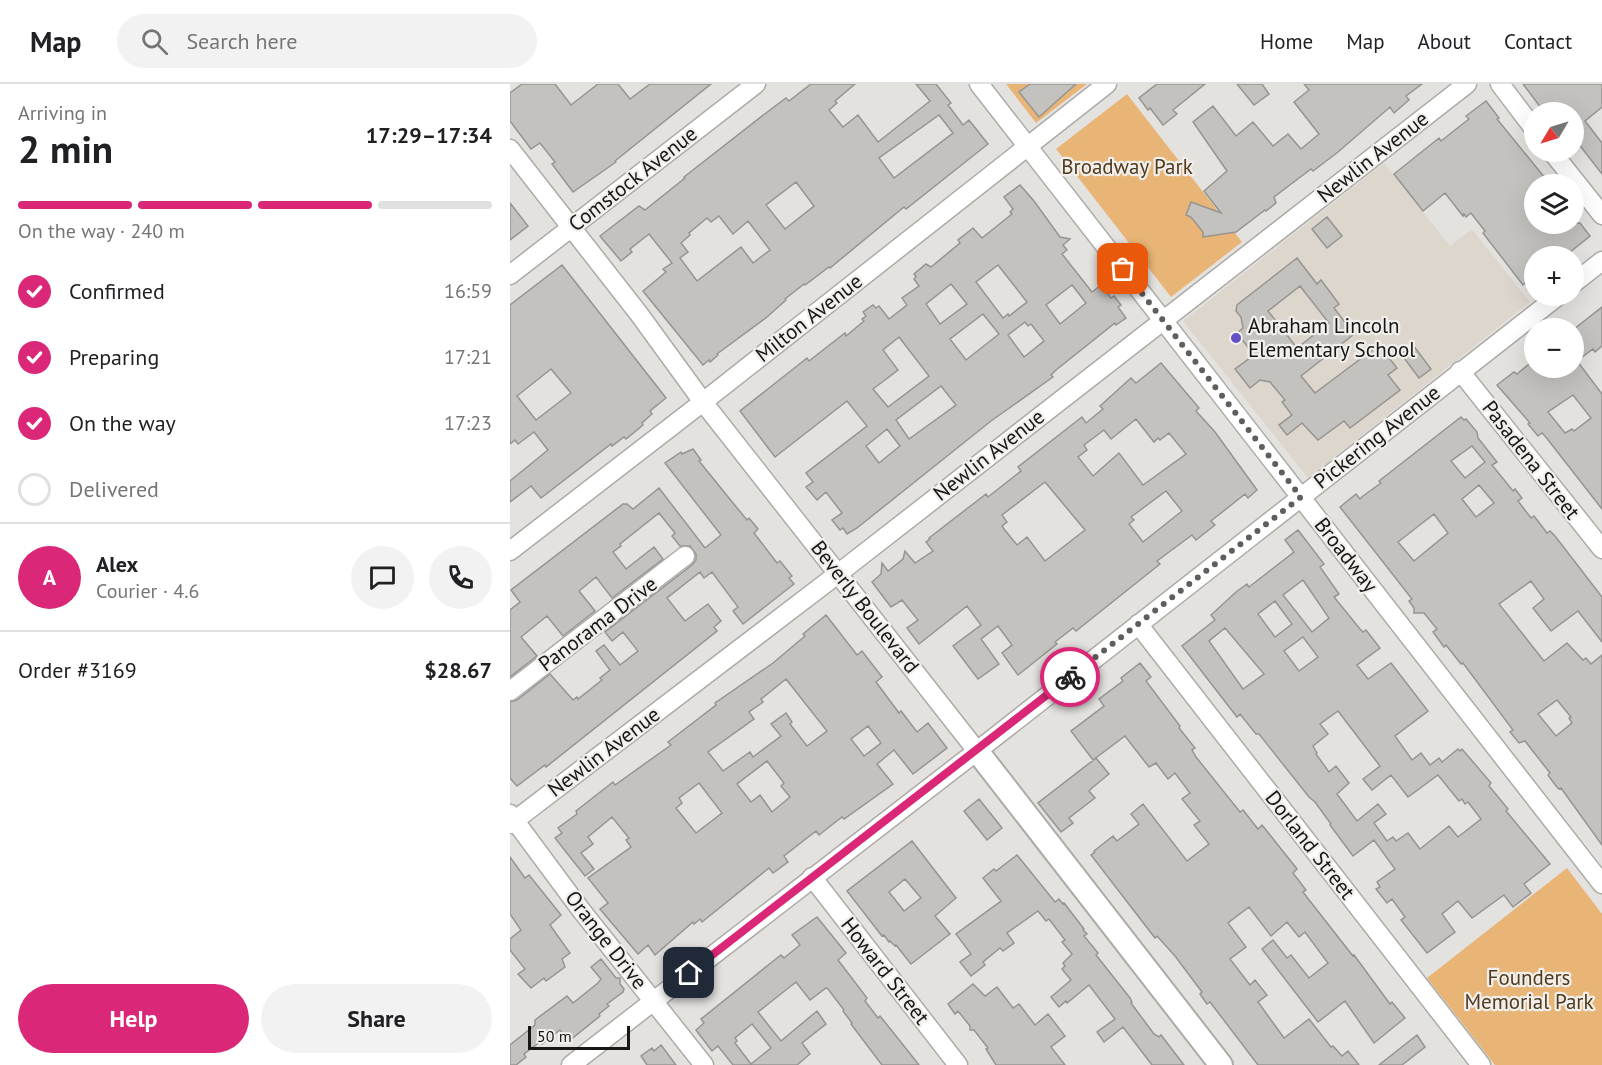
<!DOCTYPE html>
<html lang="en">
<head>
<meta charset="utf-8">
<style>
	:root { --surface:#fff; --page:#f2f2f2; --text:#202124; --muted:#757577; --line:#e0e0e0; --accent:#db2777 }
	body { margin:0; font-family:"PT Sans",sans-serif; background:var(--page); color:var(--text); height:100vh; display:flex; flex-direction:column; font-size:22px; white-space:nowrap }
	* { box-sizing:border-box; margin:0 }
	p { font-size:20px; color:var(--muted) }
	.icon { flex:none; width:33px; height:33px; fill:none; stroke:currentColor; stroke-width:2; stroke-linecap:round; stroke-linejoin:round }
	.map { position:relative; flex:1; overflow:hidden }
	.panel { display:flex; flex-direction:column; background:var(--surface); width:510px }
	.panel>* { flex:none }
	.needle { width:39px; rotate:232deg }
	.tools { position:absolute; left:1014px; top:18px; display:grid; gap:12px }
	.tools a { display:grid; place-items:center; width:60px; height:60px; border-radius:50%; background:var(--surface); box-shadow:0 6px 24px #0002; font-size:30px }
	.scale { position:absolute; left:18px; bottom:15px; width:102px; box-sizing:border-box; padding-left:6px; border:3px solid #181716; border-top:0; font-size:16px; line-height:21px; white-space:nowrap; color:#181716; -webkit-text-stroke:4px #f1efec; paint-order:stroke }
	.pin { position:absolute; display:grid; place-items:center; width:51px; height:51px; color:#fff; margin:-26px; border-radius:12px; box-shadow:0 3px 9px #0006 }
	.courier { position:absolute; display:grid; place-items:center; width:60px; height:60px; margin:-30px; border:4px solid #db2777; border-radius:50%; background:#fff; color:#222; box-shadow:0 2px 8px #0007 }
	.summary em { font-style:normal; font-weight:600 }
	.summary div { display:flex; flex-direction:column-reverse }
	.summary { display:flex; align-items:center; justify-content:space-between; height:102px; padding:0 18px }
	h1 { font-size:39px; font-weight:600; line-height:45px }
	.bar { display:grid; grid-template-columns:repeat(4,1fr); gap:9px 6px; align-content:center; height:72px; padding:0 18px }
	.bar i { height:8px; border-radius:4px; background:var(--line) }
	.bar .selected { background:var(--accent) }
	.bar p { grid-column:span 4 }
	.line { display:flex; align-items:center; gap:15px; padding:0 18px; border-top:2px solid var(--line) }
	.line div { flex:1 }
	.round { display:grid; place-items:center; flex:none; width:63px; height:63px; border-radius:32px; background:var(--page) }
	ol { padding:0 18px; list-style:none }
	li { display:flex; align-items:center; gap:18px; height:66px }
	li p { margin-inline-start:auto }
	li .icon { padding:6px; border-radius:50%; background:var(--accent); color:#fff; stroke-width:4 }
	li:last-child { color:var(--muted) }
	li i { width:33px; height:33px; border:3px solid var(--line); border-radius:50% }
	.action { display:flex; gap:12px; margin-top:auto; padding:12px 18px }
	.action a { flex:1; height:69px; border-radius:36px; background:var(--accent); color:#fff; font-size:24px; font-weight:600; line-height:69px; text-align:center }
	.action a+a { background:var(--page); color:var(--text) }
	header { display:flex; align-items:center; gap:36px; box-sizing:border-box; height:84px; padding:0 30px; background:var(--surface); border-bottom:2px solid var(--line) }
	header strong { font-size:28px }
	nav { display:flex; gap:33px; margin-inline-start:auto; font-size:21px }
	.search { width:420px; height:54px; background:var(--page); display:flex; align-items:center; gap:15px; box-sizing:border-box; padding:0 21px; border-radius:33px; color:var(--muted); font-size:22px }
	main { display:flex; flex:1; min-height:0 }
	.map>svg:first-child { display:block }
	.built { fill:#ddd6cd }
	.green { fill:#e8b577 }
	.building { fill:#c4c2bf; stroke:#969491; stroke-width:1.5; fill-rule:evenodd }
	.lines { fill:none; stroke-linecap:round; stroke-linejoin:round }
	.minor-casing { stroke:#adaba8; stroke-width:21 }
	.major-casing { stroke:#adaba8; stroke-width:26 }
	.minor { stroke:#fff; stroke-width:18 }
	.major { stroke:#fff; stroke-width:22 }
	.done { stroke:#5f5e5c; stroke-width:6; stroke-dasharray:0 10.8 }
	.route { stroke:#db2777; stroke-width:8 }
	.poi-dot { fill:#634fc8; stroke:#f1efec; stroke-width:2 }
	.labels { text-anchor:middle; stroke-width:4.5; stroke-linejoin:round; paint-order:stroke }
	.street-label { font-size:21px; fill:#181716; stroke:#f1efec }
	.park-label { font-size:21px; fill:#523a1d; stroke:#f1efec }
	.poi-label { font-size:21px; fill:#181716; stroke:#f1efec; text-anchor:start }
</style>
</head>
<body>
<header>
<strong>Map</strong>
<div class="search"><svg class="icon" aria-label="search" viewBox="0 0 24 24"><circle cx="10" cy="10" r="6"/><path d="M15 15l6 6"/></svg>Search here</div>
<nav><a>Home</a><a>Map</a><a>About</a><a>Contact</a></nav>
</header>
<main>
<section class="panel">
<div class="summary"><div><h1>2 min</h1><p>Arriving in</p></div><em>17:29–17:34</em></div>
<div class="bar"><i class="selected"></i><i class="selected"></i><i class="selected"></i><i></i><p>On the way · 240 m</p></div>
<ol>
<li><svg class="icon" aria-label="check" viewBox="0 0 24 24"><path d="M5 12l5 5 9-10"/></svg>Confirmed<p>16:59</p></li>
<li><svg class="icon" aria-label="check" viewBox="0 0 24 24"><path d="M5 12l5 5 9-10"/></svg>Preparing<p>17:21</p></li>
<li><svg class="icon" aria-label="check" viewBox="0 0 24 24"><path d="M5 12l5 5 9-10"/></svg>On the way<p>17:23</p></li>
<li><i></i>Delivered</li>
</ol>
<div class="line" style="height:108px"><b class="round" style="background:var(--accent);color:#fff">A</b><div><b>Alex</b><p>Courier · 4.6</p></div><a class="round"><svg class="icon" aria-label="chat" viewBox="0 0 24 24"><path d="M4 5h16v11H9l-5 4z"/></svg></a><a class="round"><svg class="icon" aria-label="phone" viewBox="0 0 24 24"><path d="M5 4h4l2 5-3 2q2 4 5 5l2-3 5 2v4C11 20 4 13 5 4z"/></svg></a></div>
<div class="line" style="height:78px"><div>Order #3169</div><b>$28.67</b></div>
<div class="action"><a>Help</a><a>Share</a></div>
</section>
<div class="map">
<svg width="1092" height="981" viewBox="0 0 1092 981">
	<rect width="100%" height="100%" fill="#e4e2df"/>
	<!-- built -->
	<path class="built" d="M874 79 940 162 962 145 1020 218 798 394 673 237Z"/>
	<!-- green -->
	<path class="green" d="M496 0H577L526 39Z
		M617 10 732 158 661 213 546 65Z
		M1057 784 1092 830V981H985L917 894Z"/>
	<!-- building -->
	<path class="building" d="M12 0H45L61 21 88 0H108L120 15 140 0H201L105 77 106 78 63 108 42 80 45 78 30 59 21 65 0 37V9Z
		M301 0H345L325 17 327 19 319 26 333 43 348 31 368 58 420 17 406 0H426L441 19 438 21 453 41 459 36 478 60 396 125 394 123 320 184 319 183 295 201 294 200 275 215 276 216 257 233 207 270 208 271 200 278 199 276 193 281 133 207 156 188 153 185 162 179 139 150 120 165 122 168 111 177 90 152 129 122 135 126 175 94 174 93 256 29 276 14 279 17ZM429 31 443 49 384 94 369 74ZM286 98 304 122 275 145 256 121ZM209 132 223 150 238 137 260 166 243 179 231 163 187 197 170 174 178 168 171 159 180 151 179 149 197 134 201 138Z
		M520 0H566L529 33 509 8Z
		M647 0H695L663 26 667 30 653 41 640 24 638 26 629 14Z
		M727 0H752L759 10 744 21Z
		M794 0H912L896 12 899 16 884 29 880 23 828 68 803 87 801 85 764 113 766 119 756 127 755 126 726 148 693 153V148L681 133 676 131 681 118 711 129 694 107 717 87 683 38 703 22 726 52 743 38 763 62 778 50 791 65 809 50 784 18 799 6Z
		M1013 0H1092V23L1075 37 1092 59V90L1064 54V28H1034Z
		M976 17 989 34 987 35 1040 100H1024V140L1070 139 1080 152 1055 172H1024V192L1013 201 973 149 975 147 961 129 956 133 954 130 953 132 935 109 913 127 884 90 929 54 931 57 959 35 956 32Z
		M510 101 524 117 550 153 560 155 553 161 557 166 552 170 582 208 591 201 601 214 604 212 611 221 608 223 616 234 606 241 605 239 546 286 541 291 543 293 481 337 347 444 337 450 333 444 330 446 322 436 332 429 316 408 307 416 296 403 303 398 296 389 357 342 337 317 265 373 230 327 297 274 299 277 335 249 336 252 354 237 352 235 356 232 353 228 363 221 366 224 369 222 379 235 397 221 392 214 409 202 404 195 406 193 404 190 416 180 421 183 450 159 448 156 463 144 472 154 502 130 500 128 503 125 494 113ZM488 181 517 218 499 232 498 230 493 234 466 198ZM441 200 457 220 430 240 416 220ZM562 201 576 219 550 240 536 221ZM473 230 489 250 456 276 440 255ZM515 238 518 242 521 240 534 257 514 273 498 251ZM389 253 419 292 378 323 363 305 388 286 373 266ZM431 302 446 321 399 355 386 336ZM377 345 390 362 369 379 356 362Z
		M0 119 18 142 0 156Z
		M817 133 832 152 817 164 802 145Z
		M787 174 807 200 811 196 829 220 824 224 844 250 791 292 805 309 869 261 887 284 878 291 890 306 840 344 834 337 808 356 792 339 777 351 769 341 782 331 772 318 775 316 760 298 750 296 740 304 725 285 744 271 727 249 733 244 731 233 726 227 727 221ZM790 202 819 239 787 264 758 227Z
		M52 181 156 314 140 327 142 330 132 339 133 341 116 355 114 353 102 362 101 360 31 414 21 402 0 418V397L38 366 24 348 8 360 5 356 0 360V221ZM41 285 61 309 26 336 7 312Z
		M1092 223V262L1085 268 1083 265 1067 277 1092 310V425L1035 352 1032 349 1028 352 1018 340 1020 339 987 301 1004 288 1007 290 1024 276V284H1064V245ZM1063 311 1081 334 1064 347 1062 345 1055 349 1038 328Z
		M903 261 921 285 909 294 891 270Z
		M651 279 689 324 686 327 705 348 747 406 738 414 735 410 701 437 705 441 686 456 682 451 647 477 650 480 566 547 563 544 545 558 547 560 508 591 492 569 502 561 488 542 471 555 489 580 468 595 443 562 471 541 457 522 409 560 397 544 408 536 392 516 381 523 362 498 371 490 372 479 378 487 393 475 395 467 405 479 423 467 416 458 420 455 419 454 476 410 478 413 511 387 508 383 572 333 576 339 593 325 590 322 621 294 626 299ZM626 335 644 358 648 354 650 356 659 349 676 370 633 401 609 369 583 392 568 373 577 366 574 361 594 346 601 355ZM535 398 575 446 535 477 517 453 507 461 494 445 492 442 497 438 492 431ZM656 407 672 427 633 458 619 440 624 436 621 433Z
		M951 333 954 336 956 335 967 348 968 354 987 378 982 381 1003 407 1005 405 1012 414 1008 417 1021 434 1024 432 1037 449 1040 447 1045 452 1092 513V558L1068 527 1041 547 1023 524 1034 515 1021 497 989 520 1034 577 1057 559 1073 576 1076 574 1081 580 1092 571V761L1051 704 1049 705 1046 702 1038 691 1040 689 1015 657 1009 659 1000 648 1003 646 953 579 951 580 936 561 934 563 923 548 927 545 914 529H904V524L899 517 902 515 830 423 846 410 850 415 853 412 871 399 869 397ZM962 362 975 378 955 394 941 377ZM969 401 984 419 966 433 952 415ZM924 430 938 449 904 477 888 458ZM1047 616 1061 633 1059 634 1062 639 1046 652 1028 630Z
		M183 365 191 376 189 377 223 419 237 436 239 434 248 445 244 449 267 479 270 477 282 492 279 494 284 500 233 540 223 527 228 523 202 488 194 494 190 488 157 514 175 537 198 520 211 537 204 543 207 547 36 683 35 681 7 702 0 694V618L7 616 40 590 63 616 67 613 68 615 92 596 90 594 100 586 86 567 94 561 110 581 128 567 113 548 102 557 95 548 182 481 186 476V470L180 462H170L162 452 165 449 149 429 110 460 111 462 103 468 116 485 144 463 153 475 102 514 86 493 69 507 85 527 53 552 37 532 11 553 27 572 0 593V526L10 518 1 506 113 420H117L123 425 149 404 195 464 211 451 155 379 171 368 172 370Z
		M788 446 814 480 810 483 829 510 824 513 850 545 853 548 856 546 870 564 847 581 858 595 881 579 918 627 885 652 902 676 911 669 920 681 929 674 932 678 948 665 950 667 952 665 981 699 979 702 998 725 996 727 1040 780 1014 800 1021 809 1003 823 994 811 962 834 948 817 932 830 945 848 917 869 891 836 895 833 882 815 877 819 866 805 870 803 867 798 885 785 864 756 843 772 820 741 821 740 805 718 799 713 749 650H746L730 630 727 633 672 562 705 536 701 531 726 508 737 500 739 503 784 468 775 456ZM793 496 819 534 802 548 773 511ZM765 517 782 540 765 553 748 530ZM715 544 754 590 733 605 699 557ZM793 553 808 573 789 587 774 567ZM828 627 870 682 853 695 862 706 881 691 898 713 928 691 949 717 952 715 955 720 958 718 971 735 948 753 939 742 910 765 898 749 886 757 883 753 877 757 864 739 876 730 868 720 847 737 827 710 839 699 826 682 819 688 806 670 807 669 803 662 818 650 810 640Z
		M316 531 347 571 352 567 372 593 366 598 389 629 391 627 407 648 418 639 437 664 403 690 384 666 367 680 383 700 334 735 332 733 309 751 306 747 274 772 278 778 263 789 259 784 192 838 190 835 184 840 183 838 145 871 138 861 128 870 90 825 98 819 78 794 121 763 116 756 119 754 102 733 78 753 83 760 71 769 84 785 75 792 45 754 52 749 48 744 67 730 66 727 103 698 105 701 161 661 158 658 206 621 205 619 263 579 295 552 293 550ZM276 595 317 647 297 662 280 640 282 638 276 629 261 640 271 652 243 673 240 668 213 687 198 668 244 635 239 628 253 618 251 615ZM358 642 371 659 354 672 341 655ZM257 677 274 699 271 702 280 713 262 728 250 711 241 718 227 700ZM189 699 212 729 186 749 166 724 172 719 169 714Z
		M630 579 641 593 636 597 670 642 669 644 685 664 682 666 686 673 730 728 733 726 748 745 752 741 787 785 783 789 796 806 793 808 796 812 843 872 844 871 880 920 882 918 895 934 864 959 835 917 808 938 752 865 763 856 777 874 781 871 799 894 818 879 795 848 789 853 777 838 761 852 739 823 718 839 736 863 720 875 740 901 745 896 757 911 748 918 774 954 799 935 821 963 823 962 832 972 838 967 849 981H748L700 918 697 920 690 910 692 908 665 872 647 852 645 854 581 771 585 768 584 767 603 752 607 757 629 740 621 730 633 720 677 777 699 760 684 741 690 737 672 715 680 709 665 689 658 695 646 679 639 683 615 652 583 676 561 647 594 622 589 615 613 597 611 594Z
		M586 674 599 690 582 704 579 707 585 714 559 734 563 739 551 748 528 719Z
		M469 715 492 744 477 756 454 727Z
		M402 757 446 814 425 832 440 850 401 880 386 861 385 862 380 857 379 858 374 851 372 852 337 807ZM395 795 411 814 394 827 379 808Z
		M507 771 545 818 549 815 553 820 554 819 574 845 573 846 577 850 574 852 588 869 586 871 620 914 622 918 621 919 644 950 649 953 651 951 674 981H642L613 943 594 958 587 948 605 935 579 901 557 919 556 917 549 923 541 913 561 896 552 885 555 882 553 879 562 870 552 858 555 856 539 835 536 837 528 827 497 849 504 859 493 867 490 864 473 878 475 881 461 892 450 878 461 870 446 850 491 817 473 794 484 785 486 787Z
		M0 773 15 794 19 791 51 831 40 841 60 869 52 875 55 883 36 897 34 894 21 904 8 890 15 885 0 866V855L11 846 0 830Z
		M307 833 336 869 328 876 357 914 355 917 368 934 370 932 386 952 409 981H372L341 940 342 939 333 927 334 926 318 905 316 904 300 916 286 898 248 928 271 957 307 927 316 940 292 959 300 970 287 981H223L208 962 202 967 186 946 194 939 191 935 262 878 271 871 274 874 290 861 282 851ZM242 940 261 964 241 980 225 959 227 957 225 954Z
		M91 875 106 894H110V900L114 905 113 908 97 920 99 922 89 930 90 932 59 957 50 946 32 960 30 958 14 970 16 973 6 981H0V961L25 941V936L57 912 63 919 88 899 91 895 81 883Z
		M463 900 475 912 487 903 503 924 509 920 525 941 538 930 555 952 541 963 555 981H486L476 965 478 964 464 946H460V942L448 927 445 930 438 920Z
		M907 951 915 963 892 981H869Z
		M151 961 166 981H137L131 972 142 964 144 967Z"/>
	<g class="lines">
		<defs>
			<path id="minor" d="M469 0 1092 800
				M990 0 1024 45
				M0 65 129 230 193 318 467 667
				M1042 68 1092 131
				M0 191 246 0
				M1064 199 1092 177
				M950 287 1092 465
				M0 467 193 318 597 0
				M628 540 971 981
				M0 607 175 472
				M0 730 71 826 194 981
				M0 740 329 489 957 0
				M302 793 448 981
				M61 981 467 667 1048 212"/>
			<path id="major" d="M467 667 711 981"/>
		</defs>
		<!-- minor casing -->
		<use href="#minor" class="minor-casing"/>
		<!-- major casing -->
		<use href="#major" class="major-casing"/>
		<!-- minor -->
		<use href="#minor" class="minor"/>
		<!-- major -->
		<use href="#major" class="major"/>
	</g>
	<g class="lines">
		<!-- done -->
		<path class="done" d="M560 593 791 413 613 185"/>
		<!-- route -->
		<path class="route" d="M179 889 560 593"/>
	</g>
	<!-- markers -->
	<circle class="poi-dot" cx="726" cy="254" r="6"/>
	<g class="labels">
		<!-- street labels -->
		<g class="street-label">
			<text transform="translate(863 73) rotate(-38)" y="7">Newlin Avenue</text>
			<text transform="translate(123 95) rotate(-38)" y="7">Comstock Avenue</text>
			<text transform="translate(299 234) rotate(-38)" y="7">Milton Avenue</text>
			<text transform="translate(867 353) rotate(-38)" y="7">Pickering Avenue</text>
			<text transform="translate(479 371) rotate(-38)" y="7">Newlin Avenue</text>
			<text transform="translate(1021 376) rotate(52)" y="7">Pasadena Street</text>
			<text transform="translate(836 471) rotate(52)" y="7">Broadway</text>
			<text transform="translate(355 523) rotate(52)" y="7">Beverly Boulevard</text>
			<text transform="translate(88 540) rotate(-37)" y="7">Panorama Drive</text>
			<text transform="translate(94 668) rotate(-37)" y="7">Newlin Avenue</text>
			<text transform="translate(800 761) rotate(52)" y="7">Dorland Street</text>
			<text transform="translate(96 856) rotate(52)" y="7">Orange Drive</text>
			<text transform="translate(375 887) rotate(52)" y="7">Howard Street</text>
		</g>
		<!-- park labels -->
		<g class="park-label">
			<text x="617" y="90">Broadway Park</text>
			<text x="1019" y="901">Founders<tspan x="1019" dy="24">Memorial Park</tspan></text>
		</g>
		<!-- poi labels -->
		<g class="poi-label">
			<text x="738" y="249">Abraham Lincoln<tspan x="738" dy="24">Elementary School</tspan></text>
		</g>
	</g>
</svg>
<div class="tools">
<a><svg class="needle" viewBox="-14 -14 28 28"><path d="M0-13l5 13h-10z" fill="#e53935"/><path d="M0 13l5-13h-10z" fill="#757577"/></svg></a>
<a><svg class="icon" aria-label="layers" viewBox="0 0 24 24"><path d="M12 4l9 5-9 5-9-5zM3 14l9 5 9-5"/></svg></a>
<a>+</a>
<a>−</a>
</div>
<div class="scale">50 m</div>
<div class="pin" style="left:613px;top:185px;background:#ea580c"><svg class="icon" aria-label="bag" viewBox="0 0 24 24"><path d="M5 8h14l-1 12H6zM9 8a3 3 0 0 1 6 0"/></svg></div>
<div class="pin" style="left:179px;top:889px;background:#1f2937"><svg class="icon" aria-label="home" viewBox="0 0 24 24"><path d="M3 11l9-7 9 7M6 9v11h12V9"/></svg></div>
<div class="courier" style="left:560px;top:593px"><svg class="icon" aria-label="bike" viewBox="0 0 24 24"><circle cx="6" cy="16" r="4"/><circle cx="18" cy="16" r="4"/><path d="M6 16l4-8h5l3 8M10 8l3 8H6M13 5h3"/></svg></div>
</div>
</main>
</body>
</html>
